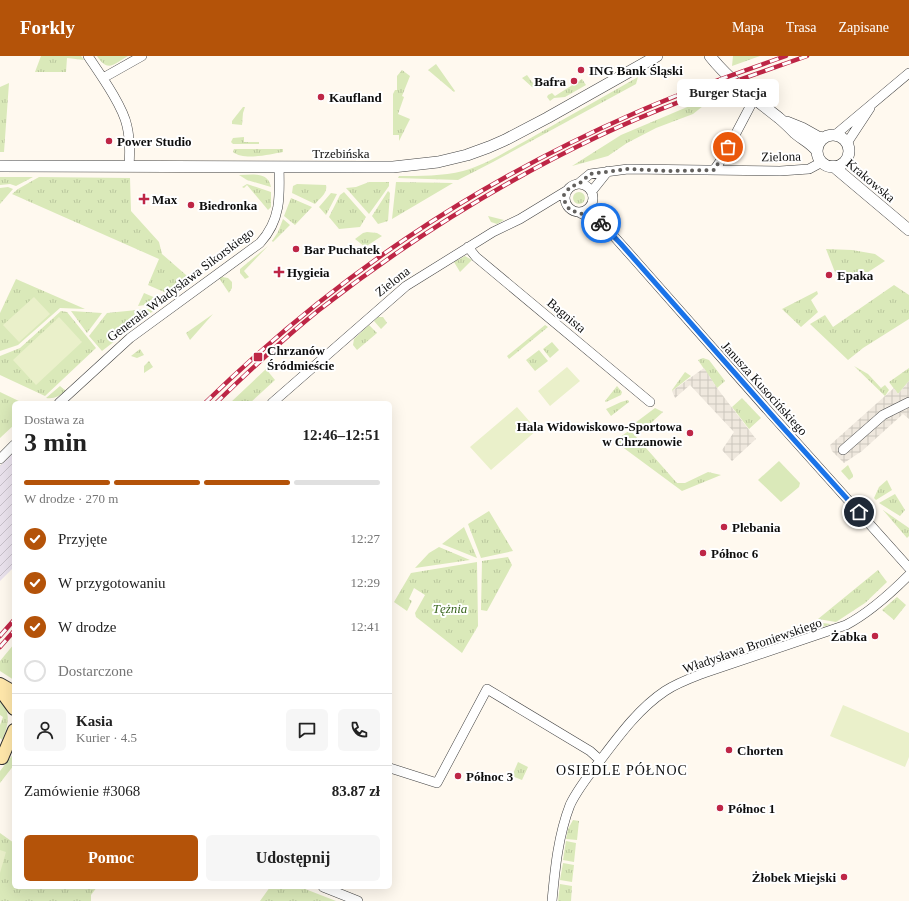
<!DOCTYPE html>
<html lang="pl">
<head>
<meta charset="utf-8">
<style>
	:root { --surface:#fff; --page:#f6f6f6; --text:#222; --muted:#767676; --line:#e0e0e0; --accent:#b45309 }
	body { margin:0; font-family:Georgia,serif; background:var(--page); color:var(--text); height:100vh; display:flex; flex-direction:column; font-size:15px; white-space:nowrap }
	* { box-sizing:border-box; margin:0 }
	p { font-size:13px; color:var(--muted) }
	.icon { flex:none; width:22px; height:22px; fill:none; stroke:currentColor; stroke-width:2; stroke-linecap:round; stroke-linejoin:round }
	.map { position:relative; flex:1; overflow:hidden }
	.details { position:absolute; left:12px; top:345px; width:380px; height:488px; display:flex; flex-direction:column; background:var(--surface); border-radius:6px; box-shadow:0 4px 16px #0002 }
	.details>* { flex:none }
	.pin { position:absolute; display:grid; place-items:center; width:34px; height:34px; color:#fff; margin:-17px; border:2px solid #fff; border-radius:50%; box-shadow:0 1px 4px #0007 }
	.courier { position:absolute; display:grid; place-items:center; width:40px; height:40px; margin:-20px; border:3px solid #1a73e8; border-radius:50%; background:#fff; color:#222; box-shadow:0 1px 5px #0007 }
	.bubble { position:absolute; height:28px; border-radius:6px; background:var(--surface); box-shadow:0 4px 16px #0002; font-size:13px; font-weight:800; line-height:28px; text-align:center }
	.summary em { font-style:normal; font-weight:800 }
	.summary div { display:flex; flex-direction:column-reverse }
	.summary { display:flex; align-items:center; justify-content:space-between; height:68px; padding:0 12px }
	h1 { font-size:26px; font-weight:800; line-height:30px }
	.bar { display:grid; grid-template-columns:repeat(4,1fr); gap:6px 4px; align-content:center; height:48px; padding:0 12px }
	.bar i { height:5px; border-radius:3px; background:var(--line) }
	.bar .current { background:var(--accent) }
	.bar p { grid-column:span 4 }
	.line { display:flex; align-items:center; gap:10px; padding:0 12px; border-top:1px solid var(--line) }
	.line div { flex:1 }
	.round { display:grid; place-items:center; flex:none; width:42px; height:42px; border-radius:6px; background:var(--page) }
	ol { padding:0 12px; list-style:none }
	li { display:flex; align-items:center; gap:12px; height:44px }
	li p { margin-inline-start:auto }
	li .icon { padding:4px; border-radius:50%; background:var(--accent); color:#fff; stroke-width:4 }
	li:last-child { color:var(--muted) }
	li i { width:22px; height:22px; border:2px solid var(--line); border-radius:50% }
	.action { display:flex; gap:8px; margin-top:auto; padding:8px 12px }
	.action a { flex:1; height:46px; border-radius:6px; background:var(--accent); color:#fff; font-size:16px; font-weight:800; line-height:46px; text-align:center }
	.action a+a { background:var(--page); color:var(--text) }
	header { display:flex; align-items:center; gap:24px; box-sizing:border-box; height:56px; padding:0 20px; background:var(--accent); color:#fff }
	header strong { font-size:19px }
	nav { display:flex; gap:22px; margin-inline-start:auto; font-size:14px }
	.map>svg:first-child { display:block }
	.industrial { fill:url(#industrial-furrows) }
	.grass { fill:url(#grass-tufts) }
	.garden { fill:#dae9b9 }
	.pitch { fill:#eaf0ca }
	.plaza { fill:url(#plaza-grid) }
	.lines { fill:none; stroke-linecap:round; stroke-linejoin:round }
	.minor-casing { stroke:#414141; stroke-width:10 }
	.tertiary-casing { stroke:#414141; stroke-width:12 }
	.secondary-casing { stroke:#303030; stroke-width:14 }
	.minor { stroke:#fff; stroke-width:9 }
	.tertiary { stroke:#fff; stroke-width:11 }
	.secondary { stroke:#ffe7aa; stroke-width:12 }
	.rail-casing { stroke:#be2646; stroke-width:4.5 }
	.rail { stroke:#fff; stroke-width:3; stroke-dasharray:9; stroke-linecap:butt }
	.done { stroke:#62605d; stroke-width:4; stroke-dasharray:0 7.2 }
	.route { stroke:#1a73e8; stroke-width:5 }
	.poi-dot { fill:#be2646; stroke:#fff; stroke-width:1.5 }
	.labels { text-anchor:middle; stroke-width:4; stroke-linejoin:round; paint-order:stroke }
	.poi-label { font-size:13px; font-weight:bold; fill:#0e0e0e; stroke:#fff; text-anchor:start }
	.street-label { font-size:13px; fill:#0e0e0e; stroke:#fff }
	.park-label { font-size:13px; font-style:italic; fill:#39661e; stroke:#fff }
	.neighbourhood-label { font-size:14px; letter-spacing:1px; fill:#0e0e0e; stroke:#fff }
</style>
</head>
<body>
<header>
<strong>Forkly</strong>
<nav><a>Mapa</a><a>Trasa</a><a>Zapisane</a></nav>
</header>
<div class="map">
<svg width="909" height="845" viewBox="0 0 909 845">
	<defs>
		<pattern id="industrial-furrows" width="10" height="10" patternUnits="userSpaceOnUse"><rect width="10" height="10" fill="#eae2ed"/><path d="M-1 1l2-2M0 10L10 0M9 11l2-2" fill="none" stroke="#c8c1ca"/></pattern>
		<pattern id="grass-tufts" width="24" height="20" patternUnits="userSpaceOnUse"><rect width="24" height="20" fill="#dae9b9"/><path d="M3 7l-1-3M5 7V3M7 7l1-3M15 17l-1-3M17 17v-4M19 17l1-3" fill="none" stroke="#bac79e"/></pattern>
		<pattern id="plaza-grid" width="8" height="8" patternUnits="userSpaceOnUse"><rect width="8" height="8" fill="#efe8de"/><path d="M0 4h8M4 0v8" fill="none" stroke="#ccc6bd"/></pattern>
	</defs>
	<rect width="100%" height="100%" fill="#fff9ef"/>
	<!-- industrial -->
	<path class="industrial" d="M14 396V511L0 525V410Z"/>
	<!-- grass -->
	<path class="grass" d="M41 0H81L84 4 67 2 66 16H35Z
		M97 0H128C114 8 108 17 97 0Z
		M733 0H760L732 10Z
		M436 8 455 35 454 36 428 14Z
		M402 14 410 20 402 40 404 41 398 58 410 63 399 85V79H393V38L395 34H397V20Z
		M527 19 535 30 540 27V29L536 32 532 31 522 22Z
		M638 21 636 28 493 106 458 124 398 122 399 120C420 120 443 120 463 115 486 109 508 94 529 83 565 62 602 42 638 21Z
		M582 23 586 29 565 41 554 42 550 45 547 41 548 39 552 37 555 40Z
		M9 27 4 96H0V31Z
		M718 38 693 58 656 72 627 87 608 100 572 110 621 79Z
		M243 51H245L243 57 242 69 232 68V65Z
		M244 81V86H259V88H233L231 86 233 82Z
		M234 93H283V96C271 98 244 105 233 96Z
		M239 119C252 119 268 115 271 131L247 124Z
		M0 121H33L16 130 10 128 0 129Z
		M39 121 130 122 131 155 159 186 162 198 194 226C172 241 171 239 148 229L159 203 12 138 18 133Z
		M369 126H389V130L369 158 346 132 356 131Z
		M396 126 453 127 392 163Z
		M247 128 271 136V151L268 154 247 129 244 132 242 131Z
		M297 128 326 129C328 137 320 142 315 148L292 137 293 130Z
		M8 131 13 133 0 148V132Z
		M388 135 390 137 388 165 378 168 372 160Z
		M573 142a6 6 0 1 1 12 0a6 6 0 1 1-12 0Z
		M344 136 366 161 360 171 339 173 329 161 340 139Z
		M331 137 337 138 326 159 319 151Z
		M291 142 312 151 295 169 284 160Z
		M488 160 504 164 497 168 491 166Z
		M283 163 290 169 273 186 272 185 278 176Z
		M367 176 377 177 382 180 365 191 355 183 363 177Z
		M268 190 244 215 249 221 245 223 240 217V213Z
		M826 193 852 194 875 198 885 205 862 220 851 217 838 224Z
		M465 200 472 204 460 216 454 206Z
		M222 221 228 222 232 226V232L229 237 219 222Z
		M16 223 85 253 60 252 18 289 0 295V257Z
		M894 229 909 239V263L863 292 848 304 810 268 825 259 833 271Z
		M817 235 818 238 811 244 818 256 801 271 782 253Z
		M144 237 158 243 159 247 138 250Z
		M157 252 102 295 89 280 107 257Z
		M61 255 67 256 96 292 45 340 0 319V300L20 292Z
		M71 255 102 257 87 277Z
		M213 258 190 284 186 277Z
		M378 261H383L387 267 381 273 374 265Z
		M369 269 377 277 357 294 353 289 354 283Z
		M545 269 548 271 509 303 507 300Z
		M552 286 559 294 550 302 543 293Z
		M140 293 144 299 137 302 131 300Z
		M539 294 548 305 535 315 526 304Z
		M703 302 709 304 725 325 717 332 698 304Z
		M149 305 153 311 144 317V310Z
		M854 310 868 318 881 332 885 329 889 334 885 340Z
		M909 312V325L898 338 889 326Z
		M266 313 275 324 250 347H230Z
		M685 316 691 320 672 335V334Z
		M60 330 66 335C59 340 55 343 46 342Z
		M617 330 622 336 621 339 606 346 605 345Z
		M0 336 23 347H14V369L0 382Z
		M742 342 761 362 749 373 732 351Z
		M628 344 629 346 611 360 606 353 621 346Z
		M655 352 663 356 642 375 635 367Z
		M630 374 677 427H685L708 416 721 419 682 435 617 387 616 384Z
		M848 409 853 419V421L849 424 841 415Z
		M887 424 892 434 876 444 874 442 879 431Z
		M895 438 905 454 900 460 879 447Z
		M883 454 909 472V480L907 482Z
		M489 455 513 495 481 502 468 468Z
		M464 471 477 502 442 488Z
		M439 491 470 504 415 512 429 497Z
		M508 501 512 509 487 555 481 554 482 505Z
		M477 506 478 570 462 597 416 561 415 557 425 539 414 532 409 543 412 545 407 555 394 546 411 517Z
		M878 514 887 526 865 547 836 566 818 563Z
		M897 541 906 549 894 564 882 554Z
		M813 566 831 568C823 571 814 575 806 569Z
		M787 576 788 580C785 584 782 585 777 584L776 581Z
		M14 588V624L0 615V605Z
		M730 597 732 604 705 614 701 606Z
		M0 644C12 656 8 671 2 684L0 682V669L3 661 0 659Z
		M14 697V709L0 727V715Z
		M518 706 528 711 522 724 512 720Z
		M573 764 579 765 577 784 566 783 568 773Z
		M0 777 14 787V831H97L91 839V845H0Z
		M566 785 576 787 574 806 563 804Z
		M563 807 574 809 572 826 560 824Z
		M560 828 572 830 571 845H558Z
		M270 831H300L336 845H260Z"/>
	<!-- garden -->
	<path class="garden" d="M779 405 800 427 799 431 781 446 758 424Z"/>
	<!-- pitch -->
	<path class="pitch" d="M34 241 50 258 19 286 3 269Z
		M59 261 82 286 36 329 13 304Z
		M567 311 580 325 550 350 538 335Z
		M517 351 537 374 491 414 470 391Z
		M843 649 909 677V701L905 711 830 680Z
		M0 794 6 796 0 817Z"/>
	<!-- plaza -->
	<path class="plaza" d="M704 312 717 332 756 383 732 405 722 394 734 376 690 329 675 342 672 335Z
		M909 325V363L903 358 862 395 844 407 832 395 830 389 885 340 894 332 898 338Z"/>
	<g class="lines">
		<defs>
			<path id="minor" d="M88 0C100 18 123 50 127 70 130 83 130 97 129 110
				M103 22 142 0
				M835 79 909 17
				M847 87 870 52
				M714 114 724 100 754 43
				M579 127 590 118 628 113 780 115 809 113 822 106
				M565 142a14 14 0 1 1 28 0a14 14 0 1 1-28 0Z
				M592 135 608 115
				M591 150 603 168 635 204 771 358 909 512
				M580 157 603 168
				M468 191 476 201 650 346
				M59 347 130 282 260 187C281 164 280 140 279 111
				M272 347 406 230 493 176 520 163 566 135
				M843 394 883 359 909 346
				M0 403 14 389
				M390 712 437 727 487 633 590 695 600 704
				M323 831 358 845
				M552 845C555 813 558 780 570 749 577 734 588 720 599 706 618 681 638 653 665 635 677 627 691 622 704 617L846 569C869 557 890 538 909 519"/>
			<path id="tertiary" d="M710 0C729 24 755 43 779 62 785 67 790 72 795 77 802 83 811 87 817 95
				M787 66 802 72 818 81 823 82
				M817 95a16 16 0 1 1 32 0a16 16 0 1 1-32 0Z
				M0 110 368 111H393L438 106 467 99 489 91 505 84 547 62 657 0
				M833 110 909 174"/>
			<path id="secondary" d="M0 628 14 636
				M0 634 14 653
				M2 702 14 674"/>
		</defs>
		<!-- minor casing -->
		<use href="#minor" class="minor-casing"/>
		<!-- tertiary casing -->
		<use href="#tertiary" class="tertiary-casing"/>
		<!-- secondary casing -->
		<use href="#secondary" class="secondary-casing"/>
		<!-- minor -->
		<use href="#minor" class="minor"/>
		<!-- tertiary -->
		<use href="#tertiary" class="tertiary"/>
		<!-- secondary -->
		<use href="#secondary" class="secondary"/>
		<defs>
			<path id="rail" d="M205 347C332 223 472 128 635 57 684 35 735 18 786 0
				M216 347C249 315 283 283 319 254 406 186 500 127 599 80 666 48 737 25 807 0
				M0 580 14 564
				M0 591 14 575"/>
		</defs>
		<!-- rail casing -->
		<use href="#rail" class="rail-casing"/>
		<!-- rail -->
		<use href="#rail" class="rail"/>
	</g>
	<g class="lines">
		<!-- done -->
		<path class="done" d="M601 167 580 157 570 154 567 150 564 144V139L570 131 579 128 590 118 628 113 668 115 714 114 728 91"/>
		<!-- route -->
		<path class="route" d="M601 167 621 188 778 366 859 456"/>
	</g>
	<!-- markers -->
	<g class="poi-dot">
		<circle cx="581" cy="14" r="4"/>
		<circle cx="574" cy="25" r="4"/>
		<circle cx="321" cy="41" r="4"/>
		<circle cx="109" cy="85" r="4"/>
		<path d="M142 137h4v4h4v4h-4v4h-4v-4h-4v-4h4z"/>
		<circle cx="191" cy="149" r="4"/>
		<circle cx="296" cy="193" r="4"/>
		<path d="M277 210h4v4h4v4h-4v4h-4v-4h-4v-4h4z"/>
		<circle cx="829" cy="219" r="4"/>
		<rect x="253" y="296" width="10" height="10" rx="2"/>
		<circle cx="690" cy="377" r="4"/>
		<circle cx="724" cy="471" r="4"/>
		<circle cx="703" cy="497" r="4"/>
		<circle cx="875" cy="580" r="4"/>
		<circle cx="729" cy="694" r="4"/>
		<circle cx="458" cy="720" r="4"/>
		<circle cx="720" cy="752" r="4"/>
		<circle cx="844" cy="821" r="4"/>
	</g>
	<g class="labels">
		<!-- poi labels -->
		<g class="poi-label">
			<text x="589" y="19">ING Bank Śląski</text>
			<text x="566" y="30" text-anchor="end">Bafra</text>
			<text x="329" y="46">Kaufland</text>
			<text x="117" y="90">Power Studio</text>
			<text x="152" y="148">Max</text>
			<text x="199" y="154">Biedronka</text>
			<text x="304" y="198">Bar Puchatek</text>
			<text x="287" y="221">Hygieia</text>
			<text x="837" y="224">Epaka</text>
			<text x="267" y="299">Chrzanów<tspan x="267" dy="15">Śródmieście</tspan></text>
			<text x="682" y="375" text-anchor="end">Hala Widowiskowo-Sportowa<tspan x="682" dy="15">w Chrzanowie</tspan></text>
			<text x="732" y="476">Plebania</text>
			<text x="711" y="502">Północ 6</text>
			<text x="867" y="585" text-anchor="end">Żabka</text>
			<text x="737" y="699">Chorten</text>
			<text x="466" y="725">Północ 3</text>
			<text x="728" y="757">Północ 1</text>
			<text x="836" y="826" text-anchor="end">Żłobek Miejski</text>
		</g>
		<!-- street labels -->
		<g class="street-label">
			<text x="341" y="102">Trzebińska</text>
			<text transform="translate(781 100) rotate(-1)" y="5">Zielona</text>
			<text transform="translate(871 124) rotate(40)" y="5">Krakowska</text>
			<text transform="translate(392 225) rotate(-38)" y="5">Zielona</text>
			<text transform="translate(180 228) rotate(-37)" y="5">Generała Władysława Sikorskiego</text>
			<text transform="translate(567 259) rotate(40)" y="5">Bagnista</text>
			<text transform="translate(765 332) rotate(48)" y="5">Janusza Kusocińskiego</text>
			<text transform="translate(752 589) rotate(-19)" y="5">Władysława Broniewskiego</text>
		</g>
		<!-- park labels -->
		<g class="park-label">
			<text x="450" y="557">Tężnia</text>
		</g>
		<!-- neighbourhood labels -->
		<g class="neighbourhood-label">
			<text x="622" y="719">OSIEDLE PÓŁNOC</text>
		</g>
	</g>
</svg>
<div class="pin" style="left:728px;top:91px;background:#ea580c"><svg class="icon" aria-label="bag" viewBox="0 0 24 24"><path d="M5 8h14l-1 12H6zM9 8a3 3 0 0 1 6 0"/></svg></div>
<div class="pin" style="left:859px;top:456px;background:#1f2937"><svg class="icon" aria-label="home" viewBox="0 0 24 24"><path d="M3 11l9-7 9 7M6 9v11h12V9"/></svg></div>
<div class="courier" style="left:601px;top:167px"><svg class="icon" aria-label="bike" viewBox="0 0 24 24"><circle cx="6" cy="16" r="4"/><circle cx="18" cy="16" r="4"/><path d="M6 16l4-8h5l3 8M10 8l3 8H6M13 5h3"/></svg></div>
<div class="bubble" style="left:677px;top:23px;width:102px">Burger Stacja</div>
<section class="details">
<div class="summary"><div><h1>3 min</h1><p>Dostawa za</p></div><em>12:46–12:51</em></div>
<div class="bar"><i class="current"></i><i class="current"></i><i class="current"></i><i></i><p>W drodze · 270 m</p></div>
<ol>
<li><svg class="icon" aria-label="check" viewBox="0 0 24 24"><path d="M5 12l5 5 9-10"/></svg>Przyjęte<p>12:27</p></li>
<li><svg class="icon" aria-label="check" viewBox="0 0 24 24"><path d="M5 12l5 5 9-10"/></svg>W przygotowaniu<p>12:29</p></li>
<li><svg class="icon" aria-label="check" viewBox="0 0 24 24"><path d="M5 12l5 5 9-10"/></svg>W drodze<p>12:41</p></li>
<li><i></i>Dostarczone</li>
</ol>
<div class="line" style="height:72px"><a class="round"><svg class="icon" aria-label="person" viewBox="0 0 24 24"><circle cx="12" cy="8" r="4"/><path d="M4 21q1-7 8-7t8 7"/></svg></a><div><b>Kasia</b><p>Kurier · 4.5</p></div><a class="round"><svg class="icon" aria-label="chat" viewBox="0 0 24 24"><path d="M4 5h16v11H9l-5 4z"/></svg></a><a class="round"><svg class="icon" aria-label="phone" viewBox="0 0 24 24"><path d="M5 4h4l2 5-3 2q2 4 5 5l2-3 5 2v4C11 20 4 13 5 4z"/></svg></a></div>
<div class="line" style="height:52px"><div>Zamówienie #3068</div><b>83.87 zł</b></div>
<div class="action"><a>Pomoc</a><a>Udostępnij</a></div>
</section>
</div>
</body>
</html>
